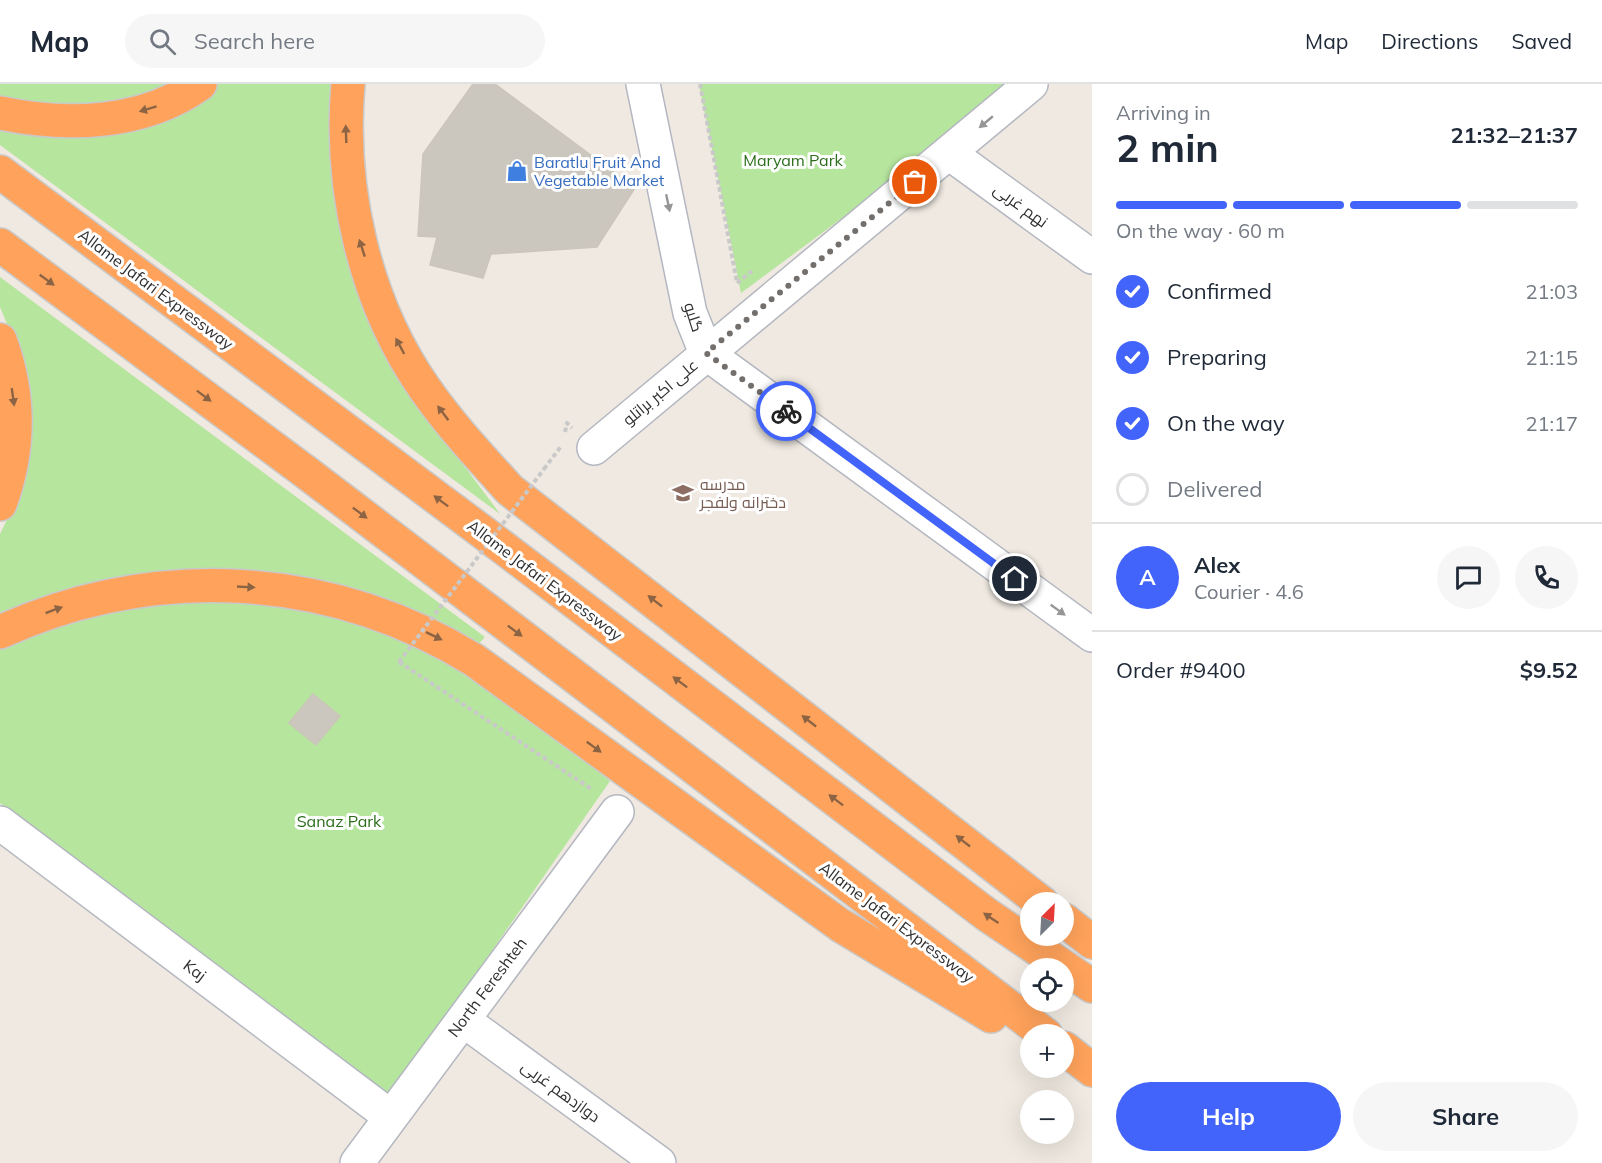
<!DOCTYPE html>
<html lang="en">
<head>
<meta charset="utf-8">
<style>
	:root { --surface:#fff; --page:#f6f6f7; --text:#1f2937; --muted:#747a83; --line:#e0e1e3; --accent:#4264fb }
	body { margin:0; font-family:Mulish,Cairo,sans-serif; background:var(--page); color:var(--text); height:100vh; display:flex; flex-direction:column; font-size:22px; white-space:nowrap }
	* { box-sizing:border-box; margin:0 }
	p { font-size:20px; color:var(--muted) }
	.icon { flex:none; width:33px; height:33px; fill:none; stroke:currentColor; stroke-width:2; stroke-linecap:round; stroke-linejoin:round }
	.map { position:relative; flex:1; overflow:hidden }
	.sheet { display:flex; flex-direction:column; background:var(--surface); width:510px }
	.sheet>* { flex:none }
	.needle { width:39px; rotate:24deg }
	.fabs { position:absolute; left:1020px; top:808px; display:grid; gap:12px }
	.fabs a { display:grid; place-items:center; width:54px; height:54px; border-radius:50%; background:var(--surface); box-shadow:0 6px 24px #0002; font-size:30px }
	.pin { position:absolute; display:grid; place-items:center; width:51px; height:51px; color:#fff; margin:-26px; border:3px solid #fff; border-radius:50%; box-shadow:0 2px 6px #0007 }
	.courier { position:absolute; display:grid; place-items:center; width:60px; height:60px; margin:-30px; border:4px solid #4264fb; border-radius:50%; background:#fff; color:#222; box-shadow:0 2px 8px #0007 }
	.headline em { font-style:normal; font-weight:700 }
	.headline div { display:flex; flex-direction:column-reverse }
	.headline { display:flex; align-items:center; justify-content:space-between; height:102px; padding:0 24px }
	h1 { font-size:39px; font-weight:700; line-height:45px }
	.bar { display:grid; grid-template-columns:repeat(4,1fr); gap:9px 6px; align-content:center; height:72px; padding:0 24px }
	.bar i { height:8px; border-radius:4px; background:var(--line) }
	.bar .on { background:var(--accent) }
	.bar p { grid-column:span 4 }
	.line { display:flex; align-items:center; gap:15px; padding:0 24px; border-top:2px solid var(--line) }
	.line div { flex:1 }
	.round { display:grid; place-items:center; flex:none; width:63px; height:63px; border-radius:32px; background:var(--page) }
	ol { padding:0 24px; list-style:none }
	li { display:flex; align-items:center; gap:18px; height:66px }
	li p { margin-inline-start:auto }
	li .icon { padding:6px; border-radius:50%; background:var(--accent); color:#fff; stroke-width:4 }
	li:last-child { color:var(--muted) }
	li i { width:33px; height:33px; border:3px solid var(--line); border-radius:50% }
	.action { display:flex; gap:12px; margin-top:auto; padding:12px 24px }
	.action a { flex:1; height:69px; border-radius:36px; background:var(--accent); color:#fff; font-size:24px; font-weight:700; line-height:69px; text-align:center }
	.action a+a { background:var(--page); color:var(--text) }
	header { display:flex; align-items:center; gap:36px; box-sizing:border-box; height:84px; padding:0 30px; background:var(--surface); border-bottom:2px solid var(--line) }
	header strong { font-size:28px }
	nav { display:flex; gap:33px; margin-inline-start:auto; font-size:21px }
	.search { width:420px; height:54px; background:var(--page); display:flex; align-items:center; gap:15px; box-sizing:border-box; padding:0 21px; border-radius:33px; color:var(--muted); font-size:22px }
	main { display:flex; flex:1; min-height:0 }
	.map>svg:first-child { display:block }
	.green { fill:#b6e59e }
	.building { fill:#cbc7bf; stroke:#cbc5ba; stroke-width:1.5 }
	.lines { fill:none; stroke-linecap:round; stroke-linejoin:round }
	.minor-casing { stroke:#b4b7c1; stroke-width:36 }
	.highway-casing { stroke:#c9c9c9; stroke-width:36 }
	.path { stroke:#c9c9c9; stroke-width:4; stroke-dasharray:4.5 3; stroke-linecap:butt }
	.minor { stroke:#fff; stroke-width:33 }
	.highway { stroke:#ffa35c; stroke-width:33 }
	.path-bridge { stroke:#c9c9c9; stroke-width:4; stroke-dasharray:4.5 3; stroke-linecap:butt }
	.oneway { fill:#8c6343 }
	.oneway2 { fill:#969696 }
	.done { stroke:#726f6d; stroke-width:6; stroke-dasharray:0 10.8 }
	.route { stroke:#4264fb; stroke-width:8 }
	.labels { text-anchor:middle; stroke-width:6; stroke-linejoin:round; paint-order:stroke }
	.park-label { font-size:16px; fill:#2c6e1b; stroke:#fff }
	.shop-label { font-size:16px; fill:#366cbe; stroke:#fff; text-anchor:start }
	.street-label { font-size:16px; fill:#2e2e2e; stroke:#fff }
	.education-label { font-size:16px; fill:#785e54; stroke:#fff; text-anchor:start }
</style>
</head>
<body>
<header>
<strong>Map</strong>
<div class="search"><svg class="icon" aria-label="search" viewBox="0 0 24 24"><circle cx="10" cy="10" r="6"/><path d="M15 15l6 6"/></svg>Search here</div>
<nav><a>Map</a><a>Directions</a><a>Saved</a></nav>
</header>
<main>
<div class="map">
<svg width="1092" height="1079" viewBox="0 0 1092 1079">
	<rect width="100%" height="100%" fill="#efe9e1"/>
	<!-- green -->
	<path class="green" d="M0 0H178L114 23 0 18Z
		M219 0H335C328 79 337 154 367 228 372 241 376 254 383 266 415 322 462 377 500 430L0 61V41L196 16Z
		M699 0H1023L741 209Z
		M0 193 485 553 475 564 335 503 0 535V450L16 417 15 259 0 223Z
		M252 513 372 539 494 606 610 697 386 1019 194 874 0 719V562L103 524Z"/>
	<!-- building -->
	<path class="building" d="M473 0H495L635 104 597 163 491 170 483 194 430 181 437 153 418 152 423 70Z
		M313 610 340 632 316 661 289 639Z"/>
	<g class="lines">
		<defs>
			<path id="minor" d="M643 0 690 229 706 269
				M949 69 1092 173
				M706 269 1092 551
				M594 364 1031 0
				M0 739 391 1033
				M463 936 659 1079
				M357 1079 617 728"/>
			<path id="highway" d="M348 0C339 104 364 218 425 305 450 341 480 373 510 406L1042 819
				M0 29C66 43 143 41 200 0
				M0 88 484 449 986 830 1092 902
				M0 161 307 389 1046 951
				M0 256C20 310 20 366 0 420
				M0 548C155 478 329 487 474 576L840 841 991 932
				M1064 836 1092 858
				M1064 964 1092 986"/>
		</defs>
		<!-- minor casing -->
		<use href="#minor" class="minor-casing"/>
		<!-- highway casing -->
		<use href="#highway" class="highway-casing"/>
		<!-- path -->
		<path class="path" d="M700 0 737 199 752 187
			M565 348 567 339 572 344
			M544 385 562 361
			M399 578 593 706"/>
		<!-- minor -->
		<use href="#minor" class="minor"/>
		<!-- highway -->
		<use href="#highway" class="highway"/>
		<!-- path-bridge -->
		<path class="path-bridge" d="M399 578 544 385"/>
	</g>
	<!-- one-way arrows -->
	<defs><path id="oneway-solid" d="M-6-.8H1V-3.2L6.5 0L1 3.2V.8H-6Z" transform="scale(1.5)"/></defs>
	<g class="oneway">
		<use href="#oneway-solid" transform="translate(148 25) rotate(163)"/>
		<use href="#oneway-solid" transform="translate(346 50) rotate(-92)"/>
		<use href="#oneway-solid" transform="translate(362 164) rotate(-108)"/>
		<use href="#oneway-solid" transform="translate(47 196) rotate(36)"/>
		<use href="#oneway-solid" transform="translate(400 262) rotate(-118)"/>
		<use href="#oneway-solid" transform="translate(204 312) rotate(37)"/>
		<use href="#oneway-solid" transform="translate(13 313) rotate(82)"/>
		<use href="#oneway-solid" transform="translate(443 329) rotate(-127)"/>
		<use href="#oneway-solid" transform="translate(441 417) rotate(-143)"/>
		<use href="#oneway-solid" transform="translate(360 429) rotate(37)"/>
		<use href="#oneway-solid" transform="translate(246 503) rotate(3)"/>
		<use href="#oneway-solid" transform="translate(655 517) rotate(-142)"/>
		<use href="#oneway-solid" transform="translate(54 526) rotate(-20)"/>
		<use href="#oneway-solid" transform="translate(515 547) rotate(37)"/>
		<use href="#oneway-solid" transform="translate(434 552) rotate(26)"/>
		<use href="#oneway-solid" transform="translate(680 598) rotate(-143)"/>
		<use href="#oneway-solid" transform="translate(809 637) rotate(-142)"/>
		<use href="#oneway-solid" transform="translate(594 663) rotate(36)"/>
		<use href="#oneway-solid" transform="translate(836 716) rotate(-143)"/>
		<use href="#oneway-solid" transform="translate(963 757) rotate(-142)"/>
		<use href="#oneway-solid" transform="translate(991 834) rotate(-146)"/>
	</g>
	<g class="oneway2">
		<use href="#oneway-solid" transform="translate(986 38) rotate(140)"/>
		<use href="#oneway-solid" transform="translate(668 119) rotate(78)"/>
		<use href="#oneway-solid" transform="translate(1058 526) rotate(36)"/>
	</g>
	<g class="lines">
		<!-- done -->
		<path class="done" d="M786 327 706 269 915 98"/>
		<!-- route -->
		<path class="route" d="M786 327 1015 495"/>
	</g>
	<!-- icons -->
	<defs>
		<symbol id="shop-bare" viewBox="-9 -9 18 18"><path d="M-5-2.5h2.3a2.7 3.5 0 0 1 5.4 0H5L5.5 6h-11ZM-1.5-2.5h3a1.5 2.3 0 0 0-3 0Z" fill="#3f7fe0" stroke="#fff" stroke-width="2.5" paint-order="stroke"/></symbol>
		<symbol id="school-bare" viewBox="-9 -9 18 18"><path d="M0-5L7-2L0 1L-7-2ZM-4 1L0 2.5L4 1V4Q0 6-4 4Z" fill="#8d6e63" stroke="#fff" stroke-width="2.5" paint-order="stroke"/></symbol>
	</defs>
	<g fill-rule="evenodd">
		<use href="#shop-bare" x="502" y="72" width="30" height="30"/>
		<use href="#school-bare" x="668" y="394" width="30" height="30"/>
	</g>
	<g class="labels">
		<!-- park labels -->
		<g class="park-label">
			<text x="793" y="82">Maryam Park</text>
			<text x="339" y="743">Sanaz Park</text>
		</g>
		<!-- shop labels -->
		<g class="shop-label">
			<text x="534" y="84">Baratlu Fruit And<tspan x="534" dy="18">Vegetable Market</tspan></text>
		</g>
		<!-- street labels -->
		<g class="street-label">
			<text transform="translate(1021 121) rotate(36)" y="6">نهم غربی</text>
			<text transform="translate(156 205) rotate(37)" y="6">Allame Jafari Expressway</text>
			<text transform="translate(694 233) rotate(72)" y="6">گلبو</text>
			<text transform="translate(660 308) rotate(-40)" y="6">علی اکبر براتلو</text>
			<text transform="translate(545 496) rotate(37)" y="6">Allame Jafari Expressway</text>
			<text transform="translate(897 838) rotate(37)" y="6">Allame Jafari Expressway</text>
			<text transform="translate(195 886) rotate(37)" y="6">Kaj</text>
			<text transform="translate(487 903) rotate(-53)" y="6">North Fereshteh</text>
			<text transform="translate(561 1007) rotate(36)" y="6">دوازدهم غربی</text>
		</g>
		<!-- education labels -->
		<g class="education-label">
			<text x="700" y="406">مدرسه<tspan x="700" dy="18">دخترانه ولفجر</tspan></text>
		</g>
	</g>
</svg>
<div class="fabs">
<a><svg class="needle" viewBox="-14 -14 28 28"><path d="M0-13l5 13h-10z" fill="#e53935"/><path d="M0 13l5-13h-10z" fill="#747a83"/></svg></a>
<a><svg class="icon" aria-label="locate" viewBox="0 0 24 24"><circle cx="12" cy="12" r="6"/><path d="M12 2v4M12 18v4M2 12h4M18 12h4"/></svg></a>
<a>+</a>
<a>−</a>
</div>
<div class="pin" style="left:915px;top:98px;background:#ea580c"><svg class="icon" aria-label="bag" viewBox="0 0 24 24"><path d="M5 8h14l-1 12H6zM9 8a3 3 0 0 1 6 0"/></svg></div>
<div class="pin" style="left:1015px;top:495px;background:#1f2937"><svg class="icon" aria-label="home" viewBox="0 0 24 24"><path d="M3 11l9-7 9 7M6 9v11h12V9"/></svg></div>
<div class="courier" style="left:786px;top:327px"><svg class="icon" aria-label="bike" viewBox="0 0 24 24"><circle cx="6" cy="16" r="4"/><circle cx="18" cy="16" r="4"/><path d="M6 16l4-8h5l3 8M10 8l3 8H6M13 5h3"/></svg></div>
</div>
<section class="sheet">
<div class="headline"><div><h1>2 min</h1><p>Arriving in</p></div><em>21:32–21:37</em></div>
<div class="bar"><i class="on"></i><i class="on"></i><i class="on"></i><i></i><p>On the way · 60 m</p></div>
<ol>
<li><svg class="icon" aria-label="check" viewBox="0 0 24 24"><path d="M5 12l5 5 9-10"/></svg>Confirmed<p>21:03</p></li>
<li><svg class="icon" aria-label="check" viewBox="0 0 24 24"><path d="M5 12l5 5 9-10"/></svg>Preparing<p>21:15</p></li>
<li><svg class="icon" aria-label="check" viewBox="0 0 24 24"><path d="M5 12l5 5 9-10"/></svg>On the way<p>21:17</p></li>
<li><i></i>Delivered</li>
</ol>
<div class="line" style="height:108px"><b class="round" style="background:var(--accent);color:#fff">A</b><div><b>Alex</b><p>Courier · 4.6</p></div><a class="round"><svg class="icon" aria-label="chat" viewBox="0 0 24 24"><path d="M4 5h16v11H9l-5 4z"/></svg></a><a class="round"><svg class="icon" aria-label="phone" viewBox="0 0 24 24"><path d="M5 4h4l2 5-3 2q2 4 5 5l2-3 5 2v4C11 20 4 13 5 4z"/></svg></a></div>
<div class="line" style="height:78px"><div>Order #9400</div><b>$9.52</b></div>
<div class="action"><a>Help</a><a>Share</a></div>
</section>
</main>
</body>
</html>
